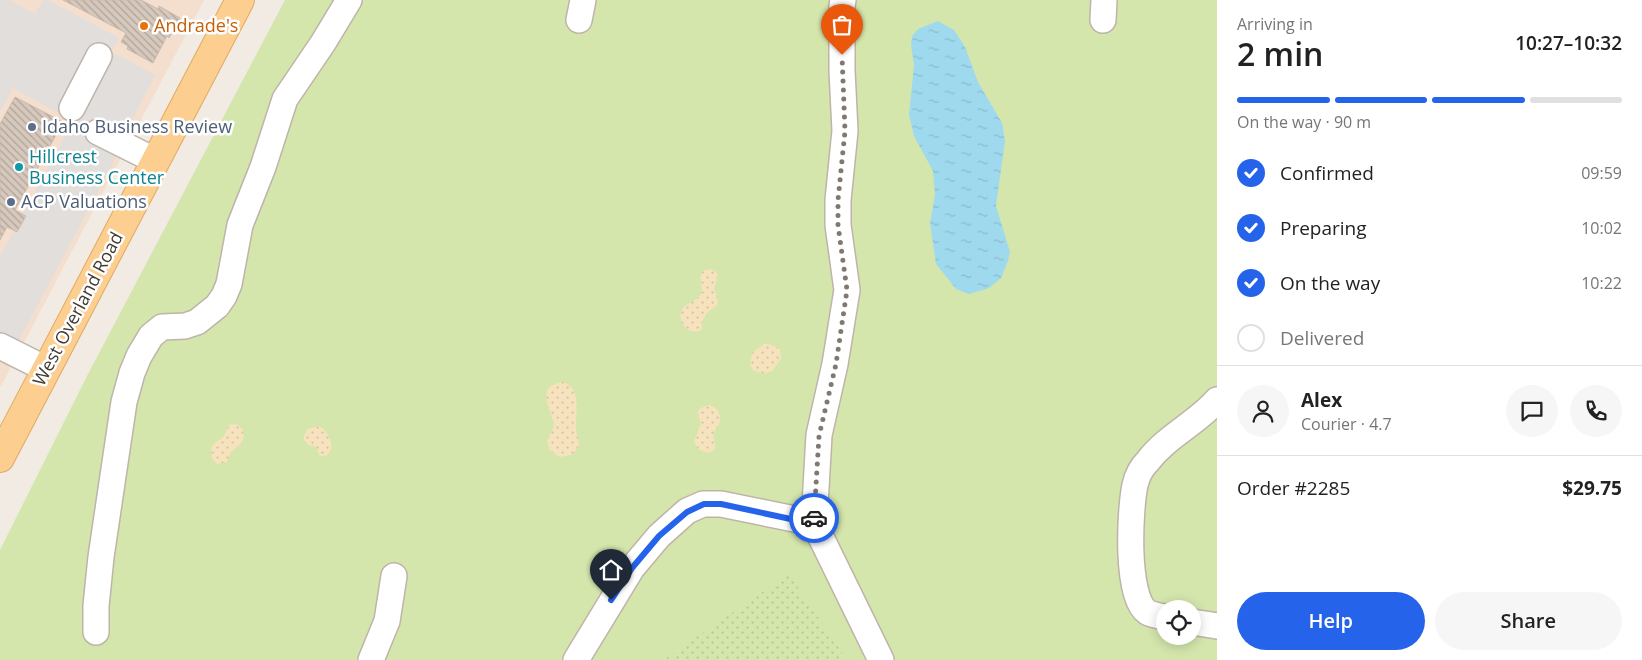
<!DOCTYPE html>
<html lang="en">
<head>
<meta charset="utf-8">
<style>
	:root { --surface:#fff; --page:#f6f6f6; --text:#222; --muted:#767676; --line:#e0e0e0; --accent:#2563eb }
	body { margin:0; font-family:"Open Sans",sans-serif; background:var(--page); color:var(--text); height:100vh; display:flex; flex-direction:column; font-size:19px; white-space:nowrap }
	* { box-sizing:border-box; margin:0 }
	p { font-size:16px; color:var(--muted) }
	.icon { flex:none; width:28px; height:28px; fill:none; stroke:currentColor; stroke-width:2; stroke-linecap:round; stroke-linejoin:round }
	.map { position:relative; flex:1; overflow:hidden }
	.panel { display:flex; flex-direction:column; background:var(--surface); width:425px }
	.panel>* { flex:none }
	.buttons { position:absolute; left:1156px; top:600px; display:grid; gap:10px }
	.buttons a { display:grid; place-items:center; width:45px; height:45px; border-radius:50%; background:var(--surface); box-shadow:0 2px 12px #0003; font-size:25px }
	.pin { position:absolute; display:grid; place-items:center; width:42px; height:42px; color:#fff; margin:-51px -21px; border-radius:50% 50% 50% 0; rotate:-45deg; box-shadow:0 0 5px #0007 }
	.pin .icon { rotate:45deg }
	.courier { position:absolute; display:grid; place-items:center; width:50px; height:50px; margin:-25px; border:4px solid #2563eb; border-radius:50%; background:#fff; color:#222; box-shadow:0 1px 6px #0007 }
	.summary em { font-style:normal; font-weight:600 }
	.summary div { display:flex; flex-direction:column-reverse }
	.summary { display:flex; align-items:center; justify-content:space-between; height:85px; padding:0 20px }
	h1 { font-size:32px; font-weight:600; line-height:38px }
	.bar { display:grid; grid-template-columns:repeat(4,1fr); gap:8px 5px; align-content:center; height:60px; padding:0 20px }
	.bar i { height:6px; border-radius:4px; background:var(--line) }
	.bar .current { background:var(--accent) }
	.bar p { grid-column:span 4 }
	.line { display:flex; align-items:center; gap:12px; padding:0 20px; border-top:1px solid var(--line) }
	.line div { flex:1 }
	.round { display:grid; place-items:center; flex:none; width:52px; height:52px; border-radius:26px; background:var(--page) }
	ol { padding:0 20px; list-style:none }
	li { display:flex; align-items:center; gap:15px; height:55px }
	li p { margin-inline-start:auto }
	li .icon { padding:5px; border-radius:50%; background:var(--accent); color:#fff; stroke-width:4 }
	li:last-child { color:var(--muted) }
	li i { width:28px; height:28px; border:2px solid var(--line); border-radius:50% }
	.cta { display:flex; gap:10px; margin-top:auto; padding:10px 20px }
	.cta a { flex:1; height:58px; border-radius:30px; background:var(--accent); color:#fff; font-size:20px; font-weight:600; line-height:58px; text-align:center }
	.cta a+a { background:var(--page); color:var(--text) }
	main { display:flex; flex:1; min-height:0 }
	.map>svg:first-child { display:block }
	.commercial { fill:#f4decd }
	.grass { fill:#d4e6ac; fill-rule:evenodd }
	.sand { fill:url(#sand-dots) }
	.park { fill:url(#park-dots) }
	.parking { fill:#e2dedc }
	.water { fill:url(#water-ripples) }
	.building { fill:url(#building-back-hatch); stroke:#cdbcac }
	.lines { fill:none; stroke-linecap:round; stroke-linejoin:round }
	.minor-casing { stroke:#bfb4a9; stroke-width:28 }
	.major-casing { stroke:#e1a961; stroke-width:30 }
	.minor { stroke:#fff; stroke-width:25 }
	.major { stroke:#fccf91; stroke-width:28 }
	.done { stroke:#807971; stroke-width:5; stroke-dasharray:0 9 }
	.route { stroke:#2563eb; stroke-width:6 }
	.food-dot { fill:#e8710a; stroke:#fff; stroke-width:2 }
	.service-dot { fill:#5c6f8a; stroke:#fff; stroke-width:2 }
	.culture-dot { fill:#0f9aa8; stroke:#fff; stroke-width:2 }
	.labels { text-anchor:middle; stroke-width:5; stroke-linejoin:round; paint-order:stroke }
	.food-label { font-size:18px; fill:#c56008; stroke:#fff; text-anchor:start }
	.service-label { font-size:18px; fill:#4e5e75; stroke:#fff; text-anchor:start }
	.culture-label { font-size:18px; fill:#0d838f; stroke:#fff; text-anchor:start }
	.street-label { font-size:18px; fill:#433b33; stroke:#fff }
</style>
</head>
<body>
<main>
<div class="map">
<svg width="1217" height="660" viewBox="0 0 1217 660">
	<defs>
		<pattern id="sand-dots" width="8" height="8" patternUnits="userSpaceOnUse" patternTransform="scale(1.25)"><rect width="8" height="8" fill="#f6e3be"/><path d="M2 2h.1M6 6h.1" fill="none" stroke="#d4c4a4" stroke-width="1.8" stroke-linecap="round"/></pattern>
		<pattern id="park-dots" width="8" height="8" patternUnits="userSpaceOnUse" patternTransform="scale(1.25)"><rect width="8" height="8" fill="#d4e6ac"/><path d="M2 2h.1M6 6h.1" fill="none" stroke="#b7c694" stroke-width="1.8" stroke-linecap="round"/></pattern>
		<pattern id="water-ripples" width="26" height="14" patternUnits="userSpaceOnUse" patternTransform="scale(1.25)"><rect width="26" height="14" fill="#9fd9ee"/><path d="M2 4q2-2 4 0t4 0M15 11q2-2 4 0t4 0" fill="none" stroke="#8abbcd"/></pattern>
		<pattern id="building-back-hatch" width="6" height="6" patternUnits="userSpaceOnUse" patternTransform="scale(1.25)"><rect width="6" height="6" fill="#d6c8bc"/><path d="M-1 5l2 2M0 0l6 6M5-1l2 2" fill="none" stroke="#afa499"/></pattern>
	</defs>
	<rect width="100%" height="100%" fill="#f1ebe3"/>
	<!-- commercial -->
	<path class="commercial" d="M0 0H204L0 388Z"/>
	<!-- grass -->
	<path class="grass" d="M285 0H1217V660H0V550L87 376ZM1165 609H1192V636H1165Z"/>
	<!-- sand -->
	<path class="sand" d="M710 269 715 271 718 275 714 289 718 301 717 305 706 314 702 323V329C699 332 696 332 692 331 687 330 685 328 683 324 673 304 697 303 701 294 704 285 698 279 702 271Z
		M764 344H769L780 349 781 359 772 371 763 374 753 370 750 365 752 353Z
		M563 382C581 388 576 410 576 425 575 439 585 442 572 455L559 457 550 450 547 441 554 426C552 409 533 386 563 382Z
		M708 405C717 406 722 415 719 424 717 428 714 430 713 435 717 449 715 458 698 449L694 441 701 424 698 413 699 409Z
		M237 424 243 430C245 444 241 442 233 450 230 453 228 458 227 462L217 464 212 458C209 444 215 444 223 437 226 434 227 428 229 425Z
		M319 426C329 431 337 448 326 456H320L315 446 309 445 304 440V436L308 429Z"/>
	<!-- park -->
	<path class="park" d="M789 574 847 660H663Z"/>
	<!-- parking -->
	<path class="parking" d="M0 0H9L35 14 43 0H48L119 38 111 52 155 75 127 130 111 167 19 340 0 332V257L73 121 13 88 0 112Z"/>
	<!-- water -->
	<path class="water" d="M938 21 954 30 965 47 978 82 1002 123 1005 141 996 206 1010 252 1008 261 1001 278 989 288 969 294 956 289 936 264 930 223 935 195 933 171 914 136 909 115 914 65 911 45 912 36 918 29Z"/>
	<!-- building -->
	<path class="building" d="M63 0H141L158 9 159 6 180 18 169 38 167 36 153 63 127 49 128 46 121 42 126 33Z
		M15 97 63 122 15 210 26 216 17 232 7 227 0 240V124Z"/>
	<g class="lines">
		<defs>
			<path id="minor" d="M579 20 583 0
				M1103 20 1104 0
				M72 108 99 56
				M98 132 156 161
				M0 346 46 369
				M814 523 819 435 835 364 847 290 838 225V200L845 131 842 71V6L843 0
				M1165 617C1159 616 1152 615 1147 612 1125 596 1130 509 1135 485 1137 476 1142 467 1148 461 1167 436 1197 423 1217 400
				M1192 622 1217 626
				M96 632V606L101 557 124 402 132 373 139 356 151 336 162 327 185 326 197 322 217 306 224 296 229 284 240 225 263 167 285 99 323 43 349 0
				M371 660 387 621 394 576
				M576 660 632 568 659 536 687 511 703 504H721L814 523 881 660"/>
			<path id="major" d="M0 458 240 0"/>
		</defs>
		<!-- minor casing -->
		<use href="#minor" class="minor-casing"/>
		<!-- major casing -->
		<use href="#major" class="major-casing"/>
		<!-- minor -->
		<use href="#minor" class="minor"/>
		<!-- major -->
		<use href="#major" class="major"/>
	</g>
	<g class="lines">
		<!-- done -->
		<path class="done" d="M814 518 819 436 836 364 847 290 838 225V200L845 131 842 55"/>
		<!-- route -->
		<path class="route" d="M611 600 632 568 659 536 687 512 704 504H721L814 524V518"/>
	</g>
	<!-- markers -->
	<circle class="food-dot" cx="144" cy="26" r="5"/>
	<g class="service-dot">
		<circle cx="32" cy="127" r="5"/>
		<circle cx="11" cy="202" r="5"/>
	</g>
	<circle class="culture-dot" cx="19" cy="167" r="5"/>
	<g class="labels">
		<!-- food labels -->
		<g class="food-label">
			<text x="154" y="32">Andrade's</text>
		</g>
		<!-- service labels -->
		<g class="service-label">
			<text x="42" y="133">Idaho Business Review</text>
			<text x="21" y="208">ACP Valuations</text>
		</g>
		<!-- culture labels -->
		<g class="culture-label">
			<text x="29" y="163">Hillcrest<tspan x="29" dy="21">Business Center</tspan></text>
		</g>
		<!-- street labels -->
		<g class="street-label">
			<text transform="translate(78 309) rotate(-62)" y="6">West Overland Road</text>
		</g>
	</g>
</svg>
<div class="buttons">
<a><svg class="icon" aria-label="locate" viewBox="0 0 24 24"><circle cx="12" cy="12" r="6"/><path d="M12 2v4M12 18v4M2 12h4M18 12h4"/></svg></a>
</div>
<div class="pin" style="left:842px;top:55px;background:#ea580c"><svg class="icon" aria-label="bag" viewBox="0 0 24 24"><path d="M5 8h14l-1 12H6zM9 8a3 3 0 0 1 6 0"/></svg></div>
<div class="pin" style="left:611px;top:600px;background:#1f2937"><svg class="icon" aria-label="home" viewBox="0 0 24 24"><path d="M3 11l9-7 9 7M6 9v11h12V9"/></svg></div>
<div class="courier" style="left:814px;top:518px"><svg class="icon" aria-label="car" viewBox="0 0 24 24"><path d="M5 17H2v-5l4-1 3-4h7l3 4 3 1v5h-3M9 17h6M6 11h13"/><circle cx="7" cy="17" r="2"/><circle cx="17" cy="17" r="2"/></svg></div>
</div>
<section class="panel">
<div class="summary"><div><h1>2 min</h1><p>Arriving in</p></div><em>10:27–10:32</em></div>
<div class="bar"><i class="current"></i><i class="current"></i><i class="current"></i><i></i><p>On the way · 90 m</p></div>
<ol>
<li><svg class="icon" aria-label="check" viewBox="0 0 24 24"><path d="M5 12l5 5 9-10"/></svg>Confirmed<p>09:59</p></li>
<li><svg class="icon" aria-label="check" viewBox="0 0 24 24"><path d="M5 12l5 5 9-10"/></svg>Preparing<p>10:02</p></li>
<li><svg class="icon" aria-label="check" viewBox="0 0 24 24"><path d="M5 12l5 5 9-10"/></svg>On the way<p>10:22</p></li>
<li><i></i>Delivered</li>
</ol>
<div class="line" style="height:90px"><a class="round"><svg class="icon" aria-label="person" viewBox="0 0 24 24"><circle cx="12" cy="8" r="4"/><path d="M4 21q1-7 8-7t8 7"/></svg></a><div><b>Alex</b><p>Courier · 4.7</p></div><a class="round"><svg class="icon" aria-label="chat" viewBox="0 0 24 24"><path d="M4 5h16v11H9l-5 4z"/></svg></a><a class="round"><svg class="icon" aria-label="phone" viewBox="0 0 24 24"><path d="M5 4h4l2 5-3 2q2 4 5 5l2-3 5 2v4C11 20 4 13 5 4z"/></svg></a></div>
<div class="line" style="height:65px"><div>Order #2285</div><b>$29.75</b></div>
<div class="cta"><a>Help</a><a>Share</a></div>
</section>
</main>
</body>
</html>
